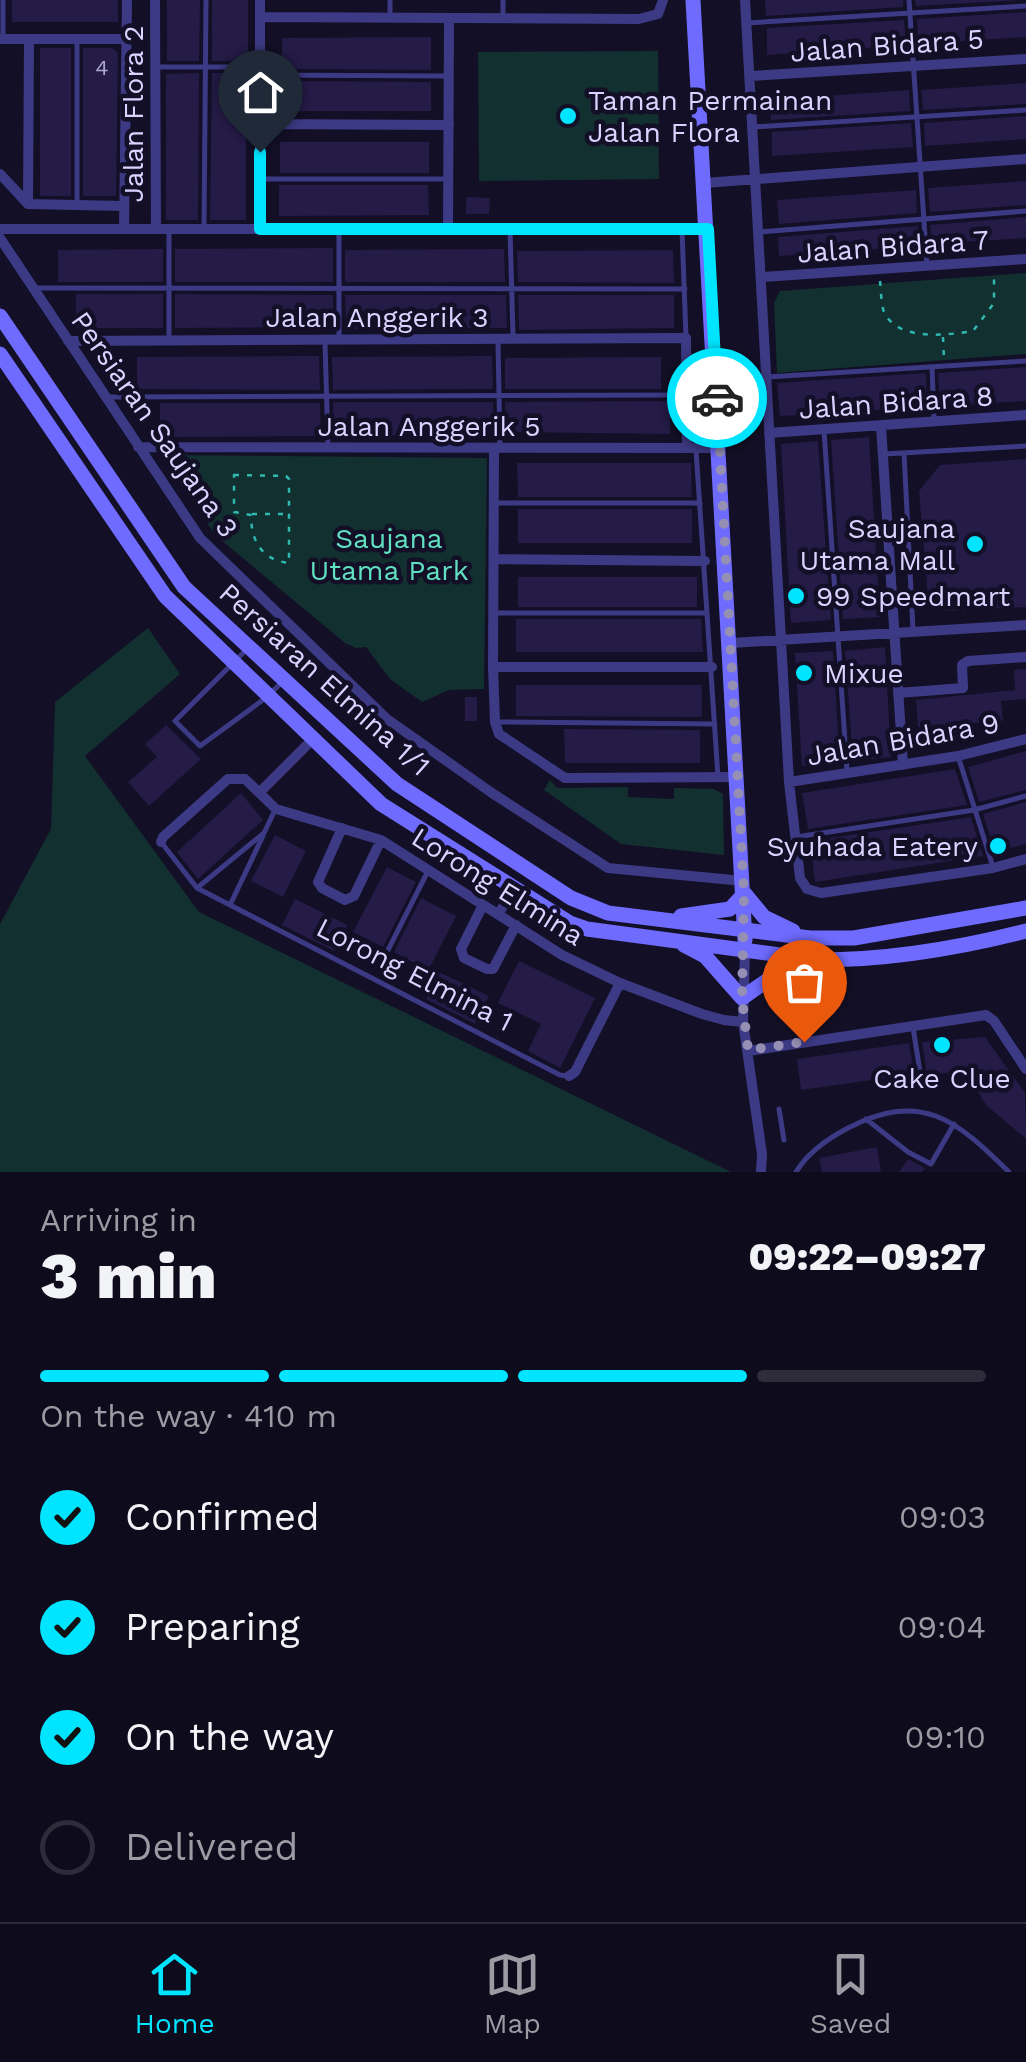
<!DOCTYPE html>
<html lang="en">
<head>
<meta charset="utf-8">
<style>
	:root { --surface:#0e0b1c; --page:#171425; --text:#f1f3f6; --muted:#9b9ba3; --line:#2e2b3b; --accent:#00e5ff }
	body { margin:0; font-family:"Work Sans",sans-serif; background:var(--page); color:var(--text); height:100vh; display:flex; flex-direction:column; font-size:38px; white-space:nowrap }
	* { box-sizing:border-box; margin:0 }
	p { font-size:32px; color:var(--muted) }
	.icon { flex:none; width:55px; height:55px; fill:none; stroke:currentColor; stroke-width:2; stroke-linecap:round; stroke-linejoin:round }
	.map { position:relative; height:1172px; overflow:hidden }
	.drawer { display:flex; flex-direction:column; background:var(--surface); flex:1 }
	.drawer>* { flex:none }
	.pin { position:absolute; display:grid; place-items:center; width:85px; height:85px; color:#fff; margin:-102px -42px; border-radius:50% 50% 50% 0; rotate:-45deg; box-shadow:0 0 10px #0007 }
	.pin .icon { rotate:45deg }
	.courier { position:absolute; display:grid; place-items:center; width:100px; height:100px; margin:-50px; border:8px solid #00e5ff; border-radius:50%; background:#fff; color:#222; box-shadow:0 2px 12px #0007 }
	.head em { font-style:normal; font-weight:800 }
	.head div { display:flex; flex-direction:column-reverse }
	.head { display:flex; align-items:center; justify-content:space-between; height:170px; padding:0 40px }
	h1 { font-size:65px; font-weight:800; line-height:75px }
	.bar { display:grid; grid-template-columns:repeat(4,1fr); gap:15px 10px; align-content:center; height:120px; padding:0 40px }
	.bar i { height:12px; border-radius:8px; background:var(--line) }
	.bar .selected { background:var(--accent) }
	.bar p { grid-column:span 4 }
	ol { padding:0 40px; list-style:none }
	li { display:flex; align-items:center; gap:30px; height:110px }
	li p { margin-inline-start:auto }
	li .icon { padding:10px; border-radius:50%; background:var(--accent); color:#111; stroke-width:4 }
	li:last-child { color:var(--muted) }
	li i { width:55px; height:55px; border:5px solid var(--line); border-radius:50% }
	.menu { display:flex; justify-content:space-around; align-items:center; height:140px; border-top:2px solid var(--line); background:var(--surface); font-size:28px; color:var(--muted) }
	.menu a { display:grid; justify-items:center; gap:5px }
	.menu .selected { color:var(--accent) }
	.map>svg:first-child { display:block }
	.green { fill:#12302f }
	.building { fill:#241b47 }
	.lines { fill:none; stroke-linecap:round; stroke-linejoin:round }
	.path { stroke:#2fb8b0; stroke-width:2.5; stroke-dasharray:5 8; stroke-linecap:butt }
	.lane { stroke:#3d3a85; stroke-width:5 }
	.street { stroke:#3d3a85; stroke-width:10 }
	.secondary { stroke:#6f6bff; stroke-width:15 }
	.done { stroke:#948fb3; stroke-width:10; stroke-dasharray:0 18 }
	.route { stroke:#00e5ff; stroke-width:12 }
	.poi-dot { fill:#00e5ff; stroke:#130f26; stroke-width:4 }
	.labels { text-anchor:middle; stroke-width:9; stroke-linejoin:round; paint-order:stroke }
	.number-label { font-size:22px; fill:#aca6d1 }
	.street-label { font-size:28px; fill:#d9d4ff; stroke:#130f26 }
	.poi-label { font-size:28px; fill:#d9d4ff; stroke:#130f26; text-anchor:start }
	.park-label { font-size:28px; fill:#5fe0c0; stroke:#130f26 }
</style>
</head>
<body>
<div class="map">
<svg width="1026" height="1172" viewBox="0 0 1026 1172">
	<rect width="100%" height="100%" fill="#130f26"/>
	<!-- green -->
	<path class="green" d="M658 51 659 179 479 181 478 52Z
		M1026 273V354L777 373 774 303 780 291Z
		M163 455 487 458 484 689 449 690 422 702 390 679 366 647 356 648 345 643 215 535Z
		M148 628 180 674 85 756 199 912 731 1172H0V924L51 829 55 702Z
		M550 780 557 788 628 787V797L674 799V788L714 789 723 794 724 855 621 844 544 790Z"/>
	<!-- building -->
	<path class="building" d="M12 0H118V22H12Z
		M167 0H200L199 61H167Z
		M212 0H248V61H212Z
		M765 0H903V7L766 16Z
		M915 0H1022L916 6Z
		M1026 12V37L918 44 917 19Z
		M904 20 906 45 767 55V28Z
		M431 37V70L282 69V38Z
		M40 48H71V196H40Z
		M83 48H112L118 53 116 196H83Z
		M199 73 198 220H166V74Z
		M212 73H246V220H210Z
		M282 81 431 82V111H282Z
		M1026 83V104L923 110 921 90Z
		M909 90 910 111 771 120 770 100Z
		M1026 116V139L925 146 924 123Z
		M911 123 913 147 772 156V132Z
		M280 142H429V173H280Z
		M1026 181V205L930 212 928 188Z
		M279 185H428L429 215 279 216Z
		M916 190 917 213 779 224 777 200Z
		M466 197 490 198 489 214H466Z
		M1026 217V238L932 244 930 225Z
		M918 226 917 246 779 256 778 237Z
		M333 248V282H175V249Z
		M163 249V282H58V250Z
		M504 249 505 282H345V250Z
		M673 250 674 283 518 282 517 251Z
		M76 294H163V328H76Z
		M175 294 333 295V327L175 328Z
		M345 295H506L507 328 346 329Z
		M518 295H674V328L519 330Z
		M319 356 320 390 137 389V357Z
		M492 356 493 389 333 390 332 357Z
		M661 357V389H505V358Z
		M1026 367V401L940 406 938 373Z
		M926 373 927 407 780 416 777 383Z
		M670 401V434L506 432 505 402Z
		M333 402H493L494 434 334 436Z
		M160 403H320L321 436 160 437Z
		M869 437 880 617 843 619 831 440Z
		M818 441 831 620 791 623 781 444Z
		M1026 459V607L945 611 928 597 919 491 940 465Z
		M517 463H691L692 497H518Z
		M518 509H692V543H518Z
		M518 577H697V607H518Z
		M516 619H701L703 652H516Z
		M885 647 891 757 853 761 845 651Z
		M833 651 840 764 802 766 795 653Z
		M1026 669V699L1001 701 1003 721 918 727 916 700 1015 690 1014 670Z
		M516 685H702V717L516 716Z
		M465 697H477V721H465Z
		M166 725 201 759 149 806 128 782 157 757 145 744Z
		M564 729 700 730V763H565Z
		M1026 751V790L979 802 968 767Z
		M955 769 967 805 808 829 802 793Z
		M241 793 263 820 198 879 177 852Z
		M1026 802V844L995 852 983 814Z
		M971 817 983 856 815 882 810 841Z
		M275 835 306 851 283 897 251 881Z
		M387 867 416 882 383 947 353 932Z
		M421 898 456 916 428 971 394 952Z
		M295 899 347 925 334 951 282 925Z
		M519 961 595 998 560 1068 528 1051 541 1024 498 1003Z
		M439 972 489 996 475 1024 426 999Z
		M985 1037 1025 1093 1026 1139 986 1105 965 1071 927 1075 922 1042Z
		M909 1043 914 1074 801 1090 797 1059Z
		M877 1147 881 1172H822L819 1158Z
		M908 1159 925 1168 922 1172H899Z"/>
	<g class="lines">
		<!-- path -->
		<path class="path" d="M880 281C881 290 881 304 884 312 898 342 948 335 973 331L994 303V274
			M943 337 944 359
			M234 475 286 476 289 479V563C261 560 251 540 251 515L234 512Z
			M252 514H289"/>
		<!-- lane -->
		<path class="lane" d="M3 0V37
			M390 0V17
			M503 0V17
			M909 0 927 266
			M747 23 1026 6
			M156 67H258
			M260 75 447 76
			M753 127 1026 110
			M260 179H447
			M77 206V39
			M204 227 206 0
			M510 229 513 336
			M682 230 686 337
			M169 232V341
			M760 232 1026 211
			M36 288 685 289
			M339 340V229
			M498 342 500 446
			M325 343 328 447
			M932 367 934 419
			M767 377 1026 361
			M108 397 686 395
			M824 430 847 771
			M696 450 718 777
			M904 453 913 630
			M884 454 1026 446
			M495 503H700
			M493 613H707
			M248 648 175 721 200 746 267 697 283 681
			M498 722 715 724
			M959 759 993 867
			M796 837 974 810 1026 796
			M161 842 197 888 560 1075 569 1076
			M197 888 264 833 275 810
			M230 905 263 836
			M388 950 427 873
			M913 1027 922 1085
			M779 1109 784 1140
			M866 1119 908 1152 931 1164 954 1124
			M796 1172C808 1152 827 1139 848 1128 922 1090 956 1120 1009 1172"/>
		<!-- street -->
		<path class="street" d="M155 0 156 229
			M260 0V229
			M745 0 789 782 800 878 807 889 821 893 993 868 1026 859
			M260 17 639 19 658 14 663 0
			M0 39H126
			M750 76 1026 59
			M260 124 449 125
			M0 174 28 204 124 206
			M705 183 1026 159
			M28 204 29 39
			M0 229H708
			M124 229 127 0
			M448 229 449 20
			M0 238 200 538 387 719 492 793 608 868 743 881
			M763 277 1026 259
			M68 341 686 338 687 448
			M881 426 903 765
			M769 433 1026 415
			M138 447 720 448
			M494 450 493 667 495 722 499 734 565 778 738 777
			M494 559 705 561
			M731 643 1026 625
			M493 667H712
			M898 693 963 688 962 665 968 661 1026 657
			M789 782 958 756 1026 739
			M260 792 314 738
			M342 828 318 882 322 888 345 900 354 896 381 840
			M161 842 163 837 228 779H245L276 809 381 840 562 955 620 983 702 1014 724 1020 743 1022
			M483 905 461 949 464 958 487 969H493L516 925
			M498 914 515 889
			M745 949 743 1022 762 1154 761 1172
			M748 1051 986 1015 994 1021 1026 1069
			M569 1076 575 1072 620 983"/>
		<!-- secondary -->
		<path class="secondary" d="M693 0 745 940
			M0 316 184 587 397 784 571 898 608 913 810 938H854L1026 908
			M0 354 165 596 381 804 570 923 587 929 818 960C886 960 960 948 1026 931
			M745 894 764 917 793 931
			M681 916 730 909 744 894
			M684 945 705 956 742 998 778 973 814 961"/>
	</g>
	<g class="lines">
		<!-- done -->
		<path class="done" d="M717 398 744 894 742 998 748 1050 804 1042"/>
		<!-- route -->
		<path class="route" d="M260 152V229H708L717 398"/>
	</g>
	<!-- markers -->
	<g class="poi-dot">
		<circle cx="568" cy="116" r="10"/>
		<circle cx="975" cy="544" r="10"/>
		<circle cx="796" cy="596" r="10"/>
		<circle cx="804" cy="673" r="10"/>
		<circle cx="998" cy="846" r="10"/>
		<circle cx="942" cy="1045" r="10"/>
	</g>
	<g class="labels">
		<!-- number labels -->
		<g class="number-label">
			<text x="102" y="75">4</text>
		</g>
		<!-- street labels -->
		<g class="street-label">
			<text transform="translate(887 45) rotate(-4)" y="10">Jalan Bidara 5</text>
			<text transform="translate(133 114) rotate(-90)" y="10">Jalan Flora 2</text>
			<text transform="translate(893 246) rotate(-4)" y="10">Jalan Bidara 7</text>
			<text x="377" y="327">Jalan Anggerik 3</text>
			<text transform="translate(896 402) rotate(-4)" y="10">Jalan Bidara 8</text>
			<text transform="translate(155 424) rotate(55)" y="10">Persiaran Saujana 3</text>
			<text x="429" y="436">Jalan Anggerik 5</text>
			<text transform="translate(325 679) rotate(42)" y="10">Persiaran Elmina 1/1</text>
			<text transform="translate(903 739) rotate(-10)" y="10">Jalan Bidara 9</text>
			<text transform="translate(498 886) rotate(32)" y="10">Lorong Elmina</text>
			<text transform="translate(415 974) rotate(27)" y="10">Lorong Elmina 1</text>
		</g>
		<!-- poi labels -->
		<g class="poi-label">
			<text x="588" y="110">Taman Permainan<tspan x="588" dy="32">Jalan Flora</tspan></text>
			<text x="955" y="538" text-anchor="end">Saujana<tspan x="955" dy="32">Utama Mall</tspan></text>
			<text x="816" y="606">99 Speedmart</text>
			<text x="824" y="683">Mixue</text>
			<text x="978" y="856" text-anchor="end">Syuhada Eatery</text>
			<text x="942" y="1088" text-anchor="middle">Cake Clue</text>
		</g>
		<!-- park labels -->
		<g class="park-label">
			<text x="389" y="548">Saujana<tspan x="389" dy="32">Utama Park</tspan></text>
		</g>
	</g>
</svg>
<div class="pin" style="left:804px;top:1042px;background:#ea580c"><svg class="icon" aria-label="bag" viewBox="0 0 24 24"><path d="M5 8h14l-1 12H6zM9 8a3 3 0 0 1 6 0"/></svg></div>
<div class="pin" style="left:260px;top:152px;background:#1f2937"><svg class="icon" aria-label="home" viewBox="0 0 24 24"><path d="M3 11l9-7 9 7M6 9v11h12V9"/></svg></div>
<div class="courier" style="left:717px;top:398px"><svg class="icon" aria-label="car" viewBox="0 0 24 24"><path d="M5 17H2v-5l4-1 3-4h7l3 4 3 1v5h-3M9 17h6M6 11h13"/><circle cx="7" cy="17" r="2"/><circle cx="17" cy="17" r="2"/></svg></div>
</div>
<section class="drawer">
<div class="head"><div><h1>3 min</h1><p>Arriving in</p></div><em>09:22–09:27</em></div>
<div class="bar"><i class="selected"></i><i class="selected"></i><i class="selected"></i><i></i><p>On the way · 410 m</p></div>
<ol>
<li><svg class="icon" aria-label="check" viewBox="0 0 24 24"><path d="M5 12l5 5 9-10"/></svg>Confirmed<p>09:03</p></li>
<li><svg class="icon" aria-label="check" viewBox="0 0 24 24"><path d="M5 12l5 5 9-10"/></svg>Preparing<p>09:04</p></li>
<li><svg class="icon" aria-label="check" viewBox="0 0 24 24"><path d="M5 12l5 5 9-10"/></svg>On the way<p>09:10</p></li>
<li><i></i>Delivered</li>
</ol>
</section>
<nav class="menu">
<a class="selected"><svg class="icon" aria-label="home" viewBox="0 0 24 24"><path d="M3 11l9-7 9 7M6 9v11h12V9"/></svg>Home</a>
<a><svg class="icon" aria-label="map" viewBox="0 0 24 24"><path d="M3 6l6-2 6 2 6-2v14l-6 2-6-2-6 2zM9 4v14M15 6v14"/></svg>Map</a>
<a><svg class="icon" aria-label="saved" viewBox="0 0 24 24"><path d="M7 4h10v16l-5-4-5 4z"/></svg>Saved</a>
</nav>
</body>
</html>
